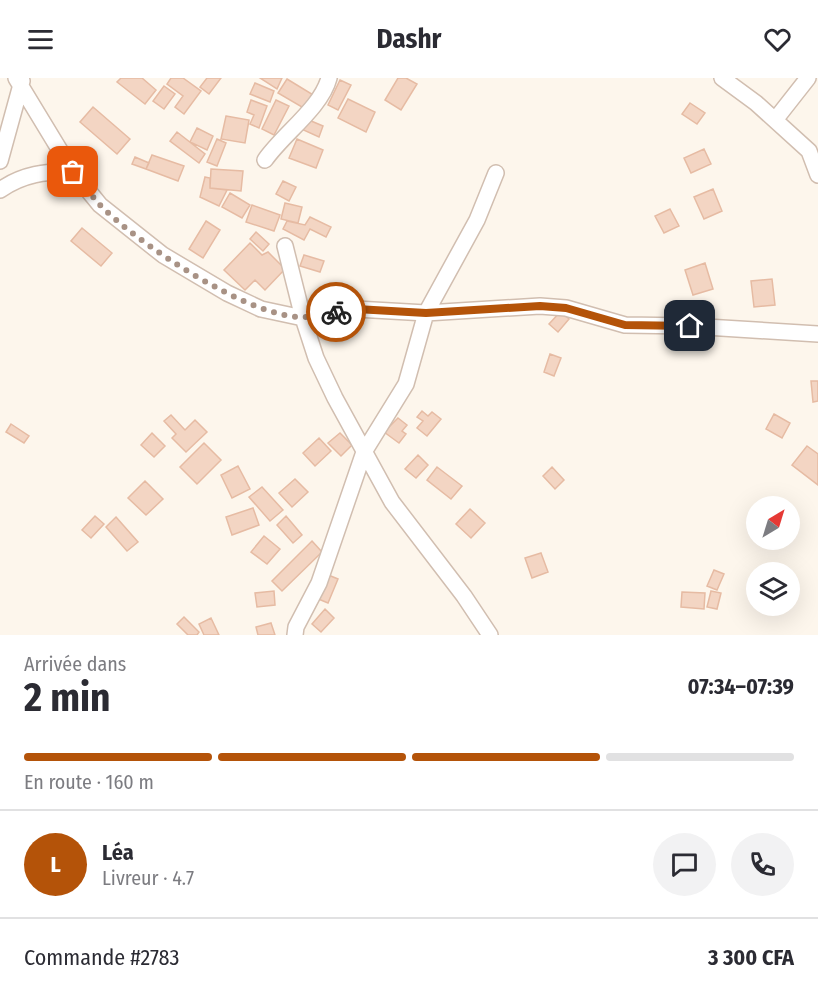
<!DOCTYPE html>
<html lang="fr">
<head>
<meta charset="utf-8">
<style>
	:root { --surface:#fff; --page:#f2f2f3; --text:#2b2b33; --muted:#7c7c81; --line:#e1e1e2; --accent:#b45309 }
	body { margin:0; font-family:"Fira Sans Condensed",sans-serif; background:var(--page); color:var(--text); height:100vh; display:flex; flex-direction:column; font-size:22px; white-space:nowrap }
	* { box-sizing:border-box; margin:0 }
	p { font-size:20px; color:var(--muted) }
	.icon { flex:none; width:33px; height:33px; fill:none; stroke:currentColor; stroke-width:2; stroke-linecap:round; stroke-linejoin:round }
	.map { position:relative; height:557px; overflow:hidden }
	.details { display:flex; flex-direction:column; background:var(--surface); flex:1 }
	.details>* { flex:none }
	.needle { width:39px; rotate:38deg }
	.tools { position:absolute; left:746px; top:418px; display:grid; gap:12px }
	.tools a { display:grid; place-items:center; width:54px; height:54px; border-radius:50%; background:var(--surface); box-shadow:0 6px 24px #0002; font-size:30px }
	.pin { position:absolute; display:grid; place-items:center; width:51px; height:51px; color:#fff; margin:-26px; border-radius:12px; box-shadow:0 3px 9px #0006 }
	.courier { position:absolute; display:grid; place-items:center; width:60px; height:60px; margin:-30px; border:4px solid #b45309; border-radius:50%; background:#fff; color:#222; box-shadow:0 2px 8px #0007 }
	.head em { font-style:normal; font-weight:700 }
	.head div { display:flex; flex-direction:column-reverse }
	.head { display:flex; align-items:center; justify-content:space-between; height:102px; padding:0 24px }
	h1 { font-size:39px; font-weight:700; line-height:45px }
	.bar { display:grid; grid-template-columns:repeat(4,1fr); gap:9px 6px; align-content:center; height:72px; padding:0 24px }
	.bar i { height:8px; border-radius:4px; background:var(--line) }
	.bar .current { background:var(--accent) }
	.bar p { grid-column:span 4 }
	.line { display:flex; align-items:center; gap:15px; padding:0 24px; border-top:2px solid var(--line) }
	.line div { flex:1 }
	.round { display:grid; place-items:center; flex:none; width:63px; height:63px; border-radius:32px; background:var(--page) }
	header { display:flex; justify-content:space-between; align-items:center; height:78px; padding:0 24px; background:var(--surface); font-size:27px; font-weight:700 }
	.map>svg:first-child { display:block }
	.building { fill:#f3d5c3; stroke:#e6bba3; stroke-width:1.5 }
	.lines { fill:none; stroke-linecap:round; stroke-linejoin:round }
	.minor-casing { stroke:#d1beb0; stroke-width:18 }
	.minor { stroke:#fff; stroke-width:15 }
	.done { stroke:#a89285; stroke-width:6; stroke-dasharray:0 10.8 }
	.route { stroke:#b45309; stroke-width:8 }
</style>
</head>
<body>
<header><svg class="icon" aria-label="menu" viewBox="0 0 24 24"><path d="M4 6h16M4 12h16M4 18h16"/></svg>Dashr<svg class="icon" aria-label="heart" viewBox="0 0 24 24"><path d="M12 20l-8-8c-3-5 5-10 8-4 3-6 11-1 8 4z"/></svg></header>
<div class="map">
<svg width="818" height="557" viewBox="0 0 818 557">
	<rect width="100%" height="100%" fill="#fdf6ec"/>
	<!-- building -->
	<path class="building" d="M121 0H142L156 12 145 26 117 4Z
		M171 0H183L201 13 184 36 175 29 183 18 167 6Z
		M207 0H221L209 16 200 9Z
		M260 0H282L277 11Z
		M398 0H406L417 6 401 32 385 22Z
		M287 1 315 18 307 32 278 15Z
		M340 2 351 7 338 32 328 27Z
		M255 5 274 13 270 24 250 16Z
		M164 8 175 16 164 31 153 23Z
		M348 21 375 34 366 54 338 40Z
		M251 22 267 28 259 50 250 46 254 37 247 34Z
		M276 22 289 28 274 57 262 51Z
		M690 25 705 35 697 46 682 36Z
		M93 29 130 61 117 76 80 44Z
		M226 38 249 42 245 65 221 61Z
		M304 40 323 48 319 59 299 50Z
		M197 50 213 58 207 72 190 64Z
		M177 54 205 76 199 85 170 63Z
		M217 61 226 65 217 88 207 84Z
		M297 61 323 72 316 90 289 80Z
		M704 71 711 86 691 95 684 80Z
		M152 77 184 88 178 103 146 91Z
		M135 79 149 85 146 91 132 86Z
		M211 91 243 93 241 113 210 110Z
		M205 99 210 100V110L227 112 219 128 200 119Z
		M283 103 296 109 289 123 276 116Z
		M713 111 722 133 704 141 694 119Z
		M230 115 250 127 242 140 222 129Z
		M285 125 302 129 298 145 281 141Z
		M252 127 280 137 274 153 246 144Z
		M670 131 679 148 664 155 655 138Z
		M310 139 331 149 326 159 310 151 304 162 283 151 287 143 305 147Z
		M206 143 220 152 203 180 189 171Z
		M82 150 112 175 101 188 71 163Z
		M256 154 269 166 263 173 250 161Z
		M250 165 262 177 268 174 285 191 265 212 255 202 245 212 224 192Z
		M304 177 324 183 320 194 300 188Z
		M705 185 713 211 693 217 685 192Z
		M772 201 775 227 754 229 751 203Z
		M561 233 569 241 558 254 549 246Z
		M550 276 561 280 554 298 544 294Z
		M811 303H818V323L813 324Z
		M422 333 428 338 432 334 441 341 427 358 417 350 423 343 417 339Z
		M774 336 790 345 782 360 766 351Z
		M171 337 185 352 195 342 207 354 186 374 172 360 176 356 164 343Z
		M398 340 407 347 402 353 406 356 399 365 384 354Z
		M11 346 29 358 24 365 6 354Z
		M152 355 165 368 154 379 141 367Z
		M340 355 352 367 341 378 328 365Z
		M319 360 331 373 315 388 303 375Z
		M204 365 221 382 197 406 180 389Z
		M807 368 818 376V407L792 387Z
		M418 377 428 387 416 400 405 391Z
		M238 388 250 411 232 420 221 397Z
		M437 389 462 408 451 421 427 402Z
		M552 389 564 402 555 411 543 398Z
		M295 401 308 414 292 429 279 415Z
		M145 403 163 421 146 437 128 420Z
		M262 409 283 432 270 443 249 419Z
		M253 430 259 447 232 457 226 439Z
		M470 431 485 445 471 460 456 446Z
		M95 438 104 446 91 460 82 452Z
		M286 438 302 457 293 465 277 447Z
		M116 439 138 464 127 473 106 449Z
		M264 458 280 471 267 486 251 474Z
		M312 463 322 474 282 513 272 503Z
		M541 475 548 494 532 500 525 480Z
		M714 492 724 496 717 512 707 508Z
		M326 496 338 501 328 525 316 520Z
		M274 513 275 527 257 529 255 515Z
		M711 513 721 515 717 531 707 529Z
		M682 514 705 515 704 531 681 529Z
		M325 531 334 540 321 554 312 546Z
		M184 539 199 554 197 557H188L177 546Z
		M211 540 219 557H204L199 546Z
		M271 545 275 557H258L256 549Z"/>
	<g class="lines">
		<defs>
			<path id="minor" d="M16 0 73 94 100 127 163 177 227 215 261 231 303 240 356 231 426 235 540 228 566 230 625 247 690 248 818 256
				M722 0 756 25 809 73 818 97
				M775 42 808 0
				M265 82C283 56 321 30 329 0
				M0 83 22 3
				M0 112C23 96 46 93 73 94
				M285 168 303 240 316 280 335 320 392 424 464 518 490 557
				M295 557 296 549 319 505 364 374 406 306 426 235 477 142 496 95"/>
		</defs>
		<!-- minor casing -->
		<use href="#minor" class="minor-casing"/>
		<!-- minor -->
		<use href="#minor" class="minor"/>
	</g>
	<g class="lines">
		<!-- done -->
		<path class="done" d="M73 94C82 104 90 116 99 126 135 164 252 242 305 239 315 239 326 236 336 234"/>
		<!-- route -->
		<path class="route" d="M336 234 356 231 426 235 540 228 566 230 625 247 690 248"/>
	</g>
</svg>
<div class="tools">
<a><svg class="needle" viewBox="-14 -14 28 28"><path d="M0-13l5 13h-10z" fill="#e53935"/><path d="M0 13l5-13h-10z" fill="#7c7c81"/></svg></a>
<a><svg class="icon" aria-label="layers" viewBox="0 0 24 24"><path d="M12 4l9 5-9 5-9-5zM3 14l9 5 9-5"/></svg></a>
</div>
<div class="pin" style="left:73px;top:94px;background:#ea580c"><svg class="icon" aria-label="bag" viewBox="0 0 24 24"><path d="M5 8h14l-1 12H6zM9 8a3 3 0 0 1 6 0"/></svg></div>
<div class="pin" style="left:690px;top:248px;background:#1f2937"><svg class="icon" aria-label="home" viewBox="0 0 24 24"><path d="M3 11l9-7 9 7M6 9v11h12V9"/></svg></div>
<div class="courier" style="left:336px;top:234px"><svg class="icon" aria-label="bike" viewBox="0 0 24 24"><circle cx="6" cy="16" r="4"/><circle cx="18" cy="16" r="4"/><path d="M6 16l4-8h5l3 8M10 8l3 8H6M13 5h3"/></svg></div>
</div>
<section class="details">
<div class="head"><div><h1>2 min</h1><p>Arrivée dans</p></div><em>07:34–07:39</em></div>
<div class="bar"><i class="current"></i><i class="current"></i><i class="current"></i><i></i><p>En route · 160 m</p></div>
<div class="line" style="height:108px"><b class="round" style="background:var(--accent);color:#fff">L</b><div><b>Léa</b><p>Livreur · 4.7</p></div><a class="round"><svg class="icon" aria-label="chat" viewBox="0 0 24 24"><path d="M4 5h16v11H9l-5 4z"/></svg></a><a class="round"><svg class="icon" aria-label="phone" viewBox="0 0 24 24"><path d="M5 4h4l2 5-3 2q2 4 5 5l2-3 5 2v4C11 20 4 13 5 4z"/></svg></a></div>
<div class="line" style="height:78px"><div>Commande #2783</div><b>3 300 CFA</b></div>
</section>
</body>
</html>
